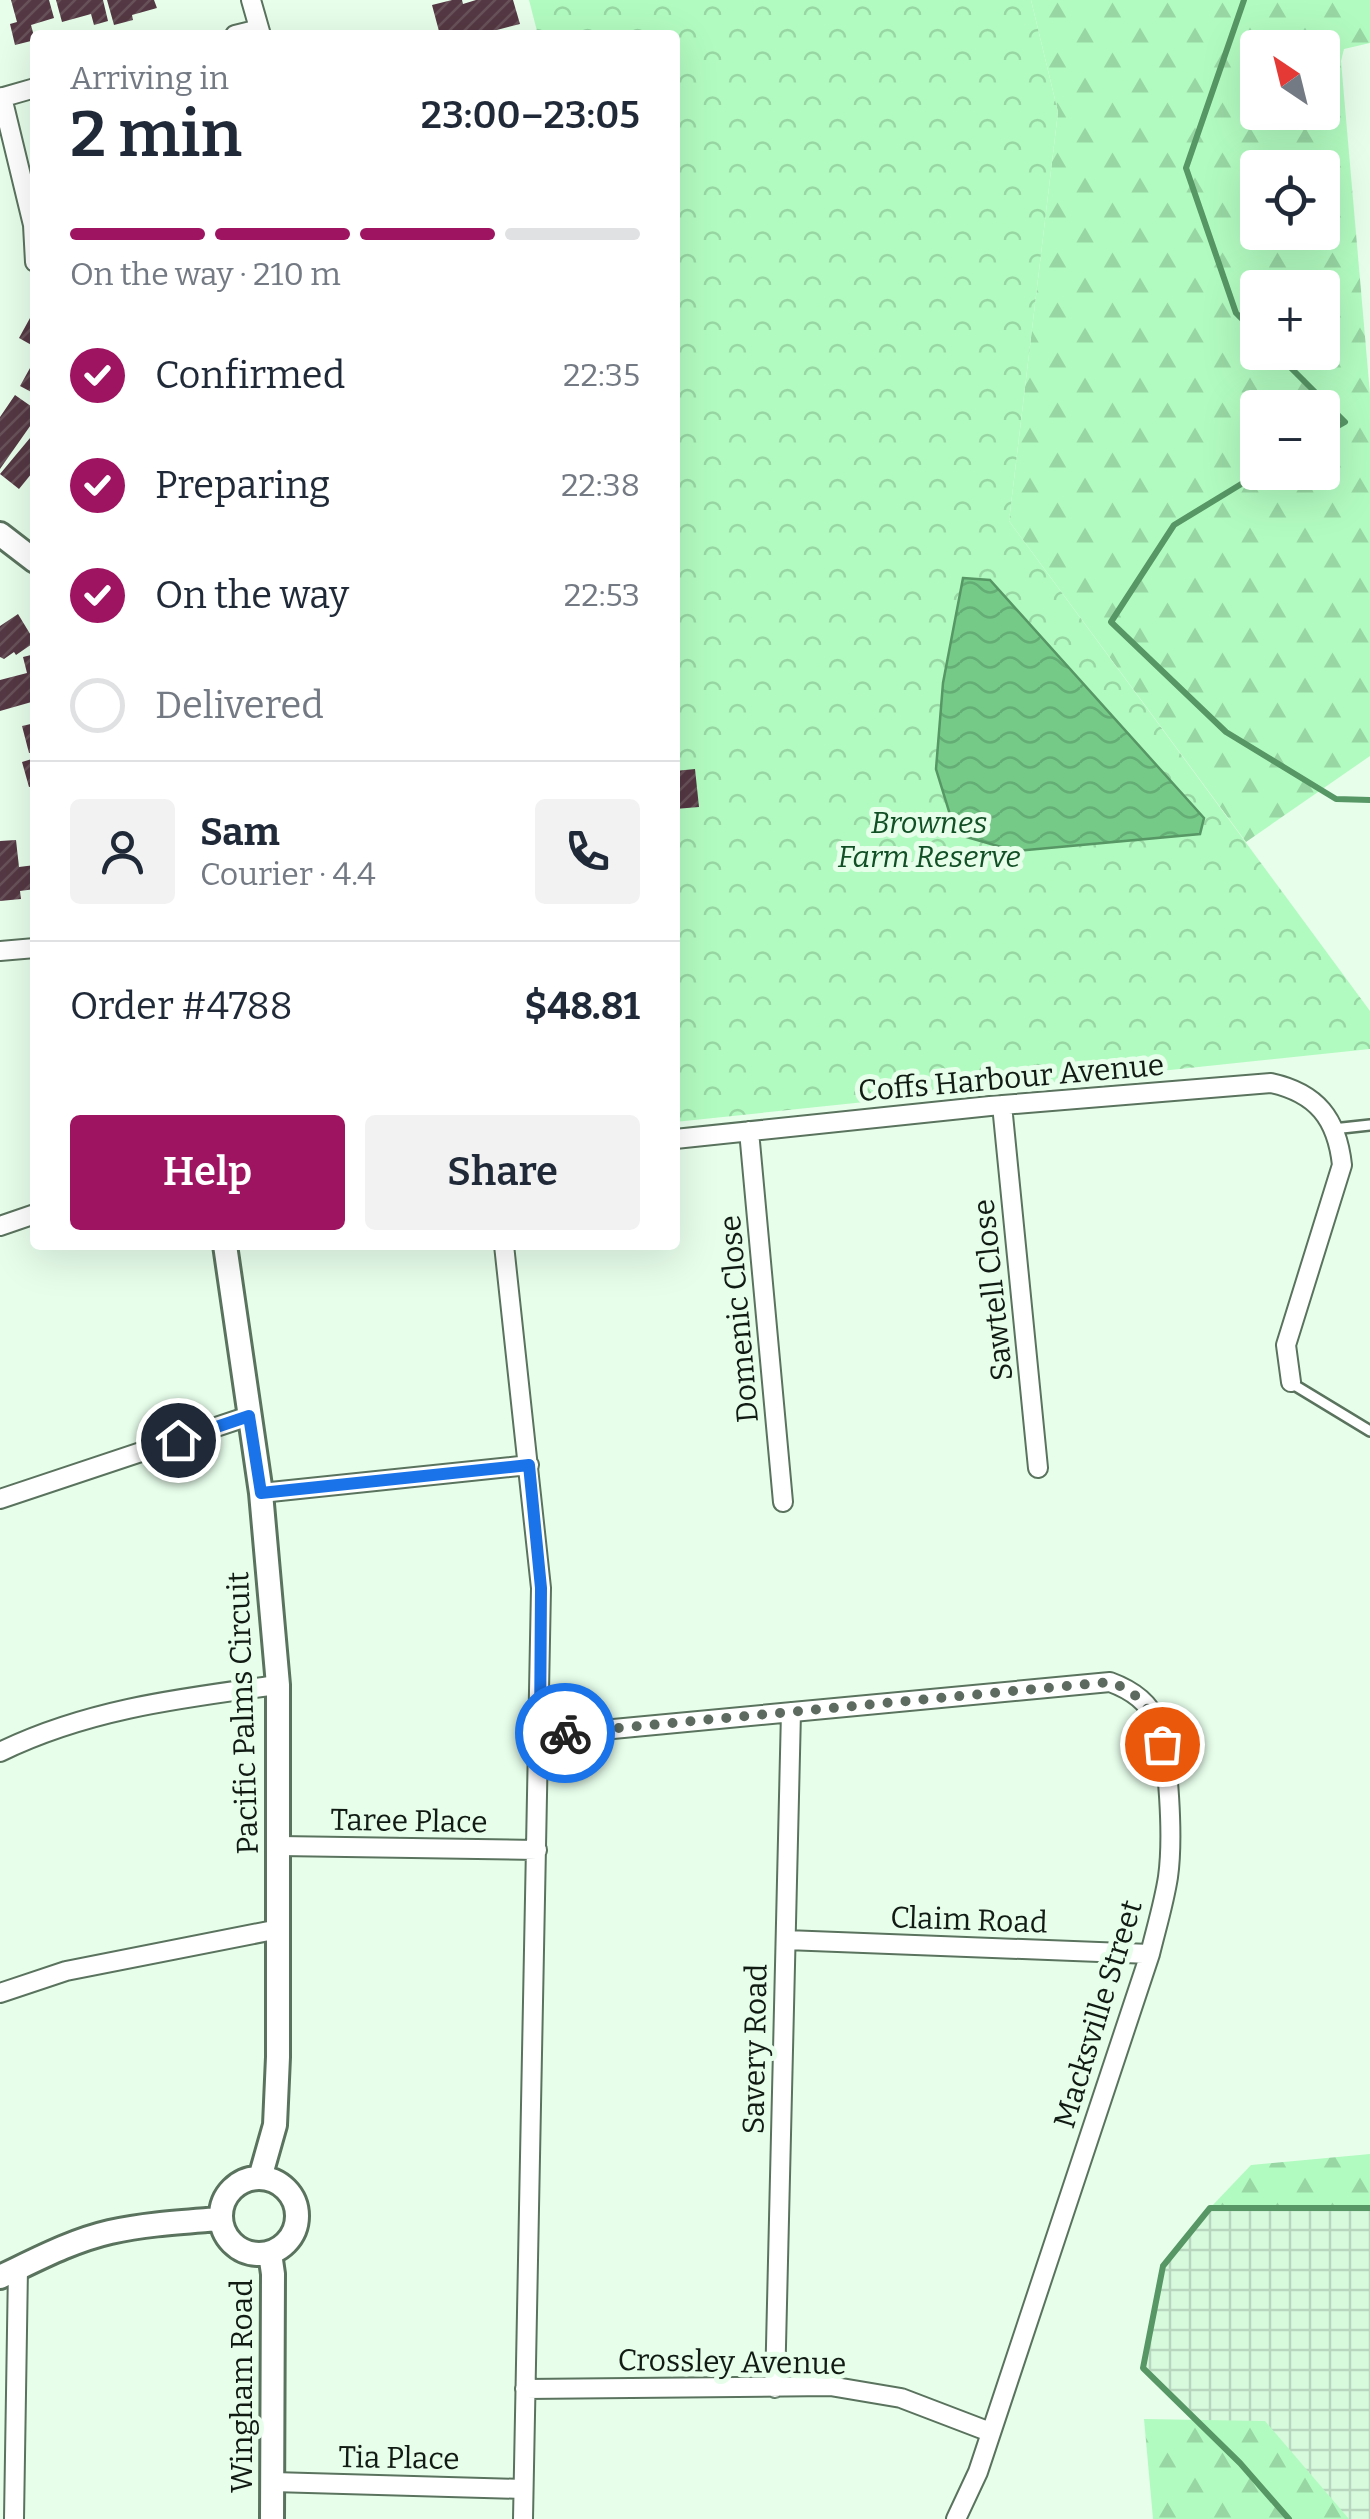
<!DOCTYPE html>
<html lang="en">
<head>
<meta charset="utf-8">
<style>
	:root { --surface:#fff; --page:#f2f2f3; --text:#1f2937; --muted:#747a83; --line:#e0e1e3; --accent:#9e1461 }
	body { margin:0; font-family:Bitter,serif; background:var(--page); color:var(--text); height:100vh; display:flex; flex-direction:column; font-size:38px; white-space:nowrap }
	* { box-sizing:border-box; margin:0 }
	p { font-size:32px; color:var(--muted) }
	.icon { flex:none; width:55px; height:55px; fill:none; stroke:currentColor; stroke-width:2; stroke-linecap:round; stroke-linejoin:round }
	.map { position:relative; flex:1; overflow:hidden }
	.sheet { position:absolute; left:30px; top:30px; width:650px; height:1220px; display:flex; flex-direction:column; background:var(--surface); border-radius:10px; box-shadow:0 10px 40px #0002 }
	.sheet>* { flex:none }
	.needle { width:65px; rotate:325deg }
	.tools { position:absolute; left:1240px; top:30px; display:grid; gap:20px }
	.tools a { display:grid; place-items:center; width:100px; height:100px; border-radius:10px; background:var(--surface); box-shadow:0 10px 40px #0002; font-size:50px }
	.pin { position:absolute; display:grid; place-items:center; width:85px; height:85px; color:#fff; margin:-42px; border:5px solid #fff; border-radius:50%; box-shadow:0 2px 10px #0007 }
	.courier { position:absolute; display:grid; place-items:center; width:100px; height:100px; margin:-50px; border:8px solid #1a73e8; border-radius:50%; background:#fff; color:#222; box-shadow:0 2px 12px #0007 }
	.headline em { font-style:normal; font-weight:600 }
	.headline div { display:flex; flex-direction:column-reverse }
	.headline { display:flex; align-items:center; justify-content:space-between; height:170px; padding:0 40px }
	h1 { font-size:65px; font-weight:600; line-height:75px }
	.bar { display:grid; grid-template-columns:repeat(4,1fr); gap:15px 10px; align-content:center; height:120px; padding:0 40px }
	.bar i { height:12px; border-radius:8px; background:var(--line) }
	.bar .current { background:var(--accent) }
	.bar p { grid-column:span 4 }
	.line { display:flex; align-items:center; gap:25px; padding:0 40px; border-top:2px solid var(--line) }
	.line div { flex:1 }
	.round { display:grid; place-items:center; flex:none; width:105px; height:105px; border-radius:10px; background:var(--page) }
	ol { padding:0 40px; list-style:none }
	li { display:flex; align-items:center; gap:30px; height:110px }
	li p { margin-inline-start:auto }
	li .icon { padding:10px; border-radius:50%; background:var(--accent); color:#fff; stroke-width:4 }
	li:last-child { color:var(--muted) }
	li i { width:55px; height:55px; border:5px solid var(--line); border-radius:50% }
	.action { display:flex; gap:20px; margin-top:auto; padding:20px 40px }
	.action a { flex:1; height:115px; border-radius:10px; background:var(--accent); color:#fff; font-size:40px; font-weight:600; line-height:115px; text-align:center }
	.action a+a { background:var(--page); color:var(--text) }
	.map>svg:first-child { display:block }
	.industrial { fill:url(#industrial-grid) }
	.forest { fill:url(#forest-firs); fill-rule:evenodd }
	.park { fill:url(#park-crowns) }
	.water { fill:url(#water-waves); stroke:#579665; stroke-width:2.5 }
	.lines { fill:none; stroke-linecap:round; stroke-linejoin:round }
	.stream { stroke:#579665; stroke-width:6 }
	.building { fill:url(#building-hatch) }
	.service-casing { stroke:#5a735e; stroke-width:14 }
	.minor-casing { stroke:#5a735e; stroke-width:22 }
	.tertiary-casing { stroke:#5a735e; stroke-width:28 }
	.service { stroke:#fff; stroke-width:9 }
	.minor { stroke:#fff; stroke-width:18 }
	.tertiary { stroke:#fff; stroke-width:22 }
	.done { stroke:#5c6a5f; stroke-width:10; stroke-dasharray:0 18 }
	.route { stroke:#1a73e8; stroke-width:12 }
	.labels { text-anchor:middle; stroke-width:10; stroke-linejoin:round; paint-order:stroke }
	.park-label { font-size:30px; font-style:italic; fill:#114f25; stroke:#e7feeb }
	.street-label { font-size:30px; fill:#111b13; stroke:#e7feeb }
</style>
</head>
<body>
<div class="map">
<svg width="1370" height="2519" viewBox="0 0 1370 2519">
	<defs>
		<pattern id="industrial-grid" width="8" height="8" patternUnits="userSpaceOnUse" patternTransform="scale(2.5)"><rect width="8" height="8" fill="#d7fadd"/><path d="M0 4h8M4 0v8" fill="none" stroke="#b8d6bd"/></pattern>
		<pattern id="forest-firs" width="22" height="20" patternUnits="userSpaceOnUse" patternTransform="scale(2.5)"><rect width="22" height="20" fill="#b2fbc0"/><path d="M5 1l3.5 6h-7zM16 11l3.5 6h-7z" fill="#98d7a4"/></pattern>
		<pattern id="park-crowns" width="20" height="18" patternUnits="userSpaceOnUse" patternTransform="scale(2.5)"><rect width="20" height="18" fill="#b2fbc0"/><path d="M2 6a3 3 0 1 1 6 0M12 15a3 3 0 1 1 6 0" fill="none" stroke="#98d7a4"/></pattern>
		<pattern id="water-waves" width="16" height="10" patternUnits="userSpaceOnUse" patternTransform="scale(2.5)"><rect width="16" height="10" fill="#75ca88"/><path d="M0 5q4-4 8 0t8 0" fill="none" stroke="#64ad74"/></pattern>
		<pattern id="building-hatch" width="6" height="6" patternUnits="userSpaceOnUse" patternTransform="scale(2.5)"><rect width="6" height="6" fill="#543843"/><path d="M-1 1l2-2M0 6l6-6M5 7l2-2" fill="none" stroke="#68525a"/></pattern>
	</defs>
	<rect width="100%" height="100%" fill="#e7feeb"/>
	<!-- industrial -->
	<path class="industrial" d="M1210 2208H1370V2519H1289L1240 2463 1144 2368 1163 2266Z"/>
	<!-- forest -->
	<path class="forest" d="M1031 0H1370V43L1344 49 1341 61 1370 394V756L1246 842 1009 521 1058 112ZM1258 48H1322V112H1258ZM1258 168H1322V232H1258ZM1258 288H1322V352H1258ZM1258 408H1322V472H1258Z
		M1370 2154V2208H1210L1251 2165Z
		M1144 2419 1265 2421 1349 2519H1153Z"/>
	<!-- park -->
	<path class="park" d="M529 0H1031L1058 112 1009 521 1370 1011V1049L675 1122V35H538Z"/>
	<!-- water -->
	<path class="water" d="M963 578 990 580 1204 818 1200 834 1015 851 956 834 936 769 943 683Z"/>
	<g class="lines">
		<!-- stream -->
		<path class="stream" d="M1244 0 1186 168 1236 313 1258 335
			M1275 352 1345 422 1322 435
			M1261 472 1174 525 1111 622 1226 732 1336 799 1370 800
			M1289 2519 1240 2463 1143 2368 1163 2266 1210 2208H1370"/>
	</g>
	<!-- building -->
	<path class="building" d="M11 0H49L54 18 31 25 35 40 15 45 10 24 17 22Z
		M56 0H103L108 21 94 25 91 14 62 22Z
		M107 0H154L157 8 132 15 133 20 114 25Z
		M452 0H462L463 4 476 0H513L520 24 493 31 495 35H467L466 32 440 35 432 5Z
		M30 318 35 321V347L19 338Z
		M35 359V394L20 386Z
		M15 395 35 409V419L0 469V417Z
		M35 432V476L32 473 19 489 0 474Z
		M18 614 35 642 16 655 14 652 4 659 0 657V626Z
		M35 654V701L0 711V680L27 673 23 657Z
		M35 723V752L29 753 22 726Z
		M35 758V786L29 787 22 762Z
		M695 769 699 807 675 809V771Z
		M16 840 19 867 35 865V889L20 891 21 899 0 901V841Z"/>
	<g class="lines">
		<defs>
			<path id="service" d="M1333 1129 1370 1125
				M1291 1383 1370 1431"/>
			<path id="minor" d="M251 0 261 35
				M235 35 259 29
				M2 97 33 225 35 262
				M0 98 35 88
				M0 951 35 948
				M1002 1105 1038 1468
				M749 1131 783 1502
				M675 1139 990 1106 1271 1083C1317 1093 1337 1119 1342 1165L1286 1345 1291 1382
				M0 1226 35 1214
				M504 1245 541 1588 523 2519
				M261 1493 529 1465
				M0 1499 249 1416
				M539 1736 1110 1682C1129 1689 1148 1700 1156 1721 1170 1754 1173 1841 1168 1877 1164 1903 1156 1929 1150 1954L978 2472 956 2519
				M0 1752C88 1709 182 1698 278 1685
				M280 1846 537 1850
				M786 1940 1150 1954
				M0 1993 66 1971 279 1929
				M775 2388 791 1712
				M525 2389 830 2386 901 2398 990 2432
				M273 2482 523 2489
				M14 2519 18 2268"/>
			<path id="tertiary" d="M0 534 35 561
				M225 1245 261 1493 278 1685V2057L275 2125 260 2178
				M221 2216a38 38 0 1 1 76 0a38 38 0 1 1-76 0Z
				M270 2253 273 2274 272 2519
				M0 2277C36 2260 71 2241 110 2232 146 2224 183 2222 220 2219"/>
		</defs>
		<!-- service casing -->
		<use href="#service" class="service-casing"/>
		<!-- minor casing -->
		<use href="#minor" class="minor-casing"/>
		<!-- tertiary casing -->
		<use href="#tertiary" class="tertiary-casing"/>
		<!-- service -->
		<use href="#service" class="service"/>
		<!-- minor -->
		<use href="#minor" class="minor"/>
		<!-- tertiary -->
		<use href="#tertiary" class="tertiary"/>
	</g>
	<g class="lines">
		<!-- done -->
		<path class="done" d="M565 1733 1110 1682C1141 1693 1154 1712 1162 1744"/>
		<!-- route -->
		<path class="route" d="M178 1440 249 1416 261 1493 529 1465 541 1588 540 1736 565 1733"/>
	</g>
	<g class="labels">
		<!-- park labels -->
		<g class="park-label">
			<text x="929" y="833">Brownes<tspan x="929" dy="34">Farm Reserve</tspan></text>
		</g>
		<!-- street labels -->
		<g class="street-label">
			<text transform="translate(1011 1078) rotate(-5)" y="10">Coffs Harbour Avenue</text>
			<text transform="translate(993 1290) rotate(-96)" y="10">Sawtell Close</text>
			<text transform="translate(739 1319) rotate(-95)" y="10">Domenic Close</text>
			<text transform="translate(243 1713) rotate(-92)" y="10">Pacific Palms Circuit</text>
			<text transform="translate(409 1821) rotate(1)" y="10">Taree Place</text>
			<text transform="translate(969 1920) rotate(2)" y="10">Claim Road</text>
			<text transform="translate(1098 2014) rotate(-73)" y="10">Macksville Street</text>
			<text transform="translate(755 2049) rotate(-89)" y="10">Savery Road</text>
			<text transform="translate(732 2362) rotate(1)" y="10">Crossley Avenue</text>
			<text transform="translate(242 2386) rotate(-90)" y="10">Wingham Road</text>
			<text transform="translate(399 2458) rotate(1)" y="10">Tia Place</text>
		</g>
	</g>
</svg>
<div class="tools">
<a><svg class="needle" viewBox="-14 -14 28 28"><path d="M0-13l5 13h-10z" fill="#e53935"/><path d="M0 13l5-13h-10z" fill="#747a83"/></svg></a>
<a><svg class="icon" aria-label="locate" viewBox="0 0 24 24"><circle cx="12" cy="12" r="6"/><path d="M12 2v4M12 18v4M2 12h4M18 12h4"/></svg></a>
<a>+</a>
<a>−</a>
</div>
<div class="pin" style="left:1162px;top:1744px;background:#ea580c"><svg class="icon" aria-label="bag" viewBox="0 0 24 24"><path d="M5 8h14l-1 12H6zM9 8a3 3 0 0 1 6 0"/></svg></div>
<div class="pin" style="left:178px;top:1440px;background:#1f2937"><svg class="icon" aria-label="home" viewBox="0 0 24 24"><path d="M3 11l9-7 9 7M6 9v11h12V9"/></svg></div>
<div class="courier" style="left:565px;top:1733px"><svg class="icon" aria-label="bike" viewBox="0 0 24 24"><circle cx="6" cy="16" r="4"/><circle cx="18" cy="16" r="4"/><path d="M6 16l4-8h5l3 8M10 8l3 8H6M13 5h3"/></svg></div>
<section class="sheet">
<div class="headline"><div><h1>2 min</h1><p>Arriving in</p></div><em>23:00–23:05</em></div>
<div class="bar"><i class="current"></i><i class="current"></i><i class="current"></i><i></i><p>On the way · 210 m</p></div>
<ol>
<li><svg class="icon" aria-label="check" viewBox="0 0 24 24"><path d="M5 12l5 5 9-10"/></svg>Confirmed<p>22:35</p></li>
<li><svg class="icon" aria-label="check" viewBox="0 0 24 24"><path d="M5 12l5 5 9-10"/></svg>Preparing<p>22:38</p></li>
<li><svg class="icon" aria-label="check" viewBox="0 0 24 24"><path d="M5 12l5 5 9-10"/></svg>On the way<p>22:53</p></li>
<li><i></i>Delivered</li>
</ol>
<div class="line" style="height:180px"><a class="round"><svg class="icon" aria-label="person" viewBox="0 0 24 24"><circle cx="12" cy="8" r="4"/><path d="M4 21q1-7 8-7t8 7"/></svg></a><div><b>Sam</b><p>Courier · 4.4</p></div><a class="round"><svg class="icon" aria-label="phone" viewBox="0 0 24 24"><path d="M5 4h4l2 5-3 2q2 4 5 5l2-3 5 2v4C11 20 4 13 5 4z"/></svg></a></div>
<div class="line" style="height:130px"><div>Order #4788</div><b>$48.81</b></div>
<div class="action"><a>Help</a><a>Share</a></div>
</section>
</div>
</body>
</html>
